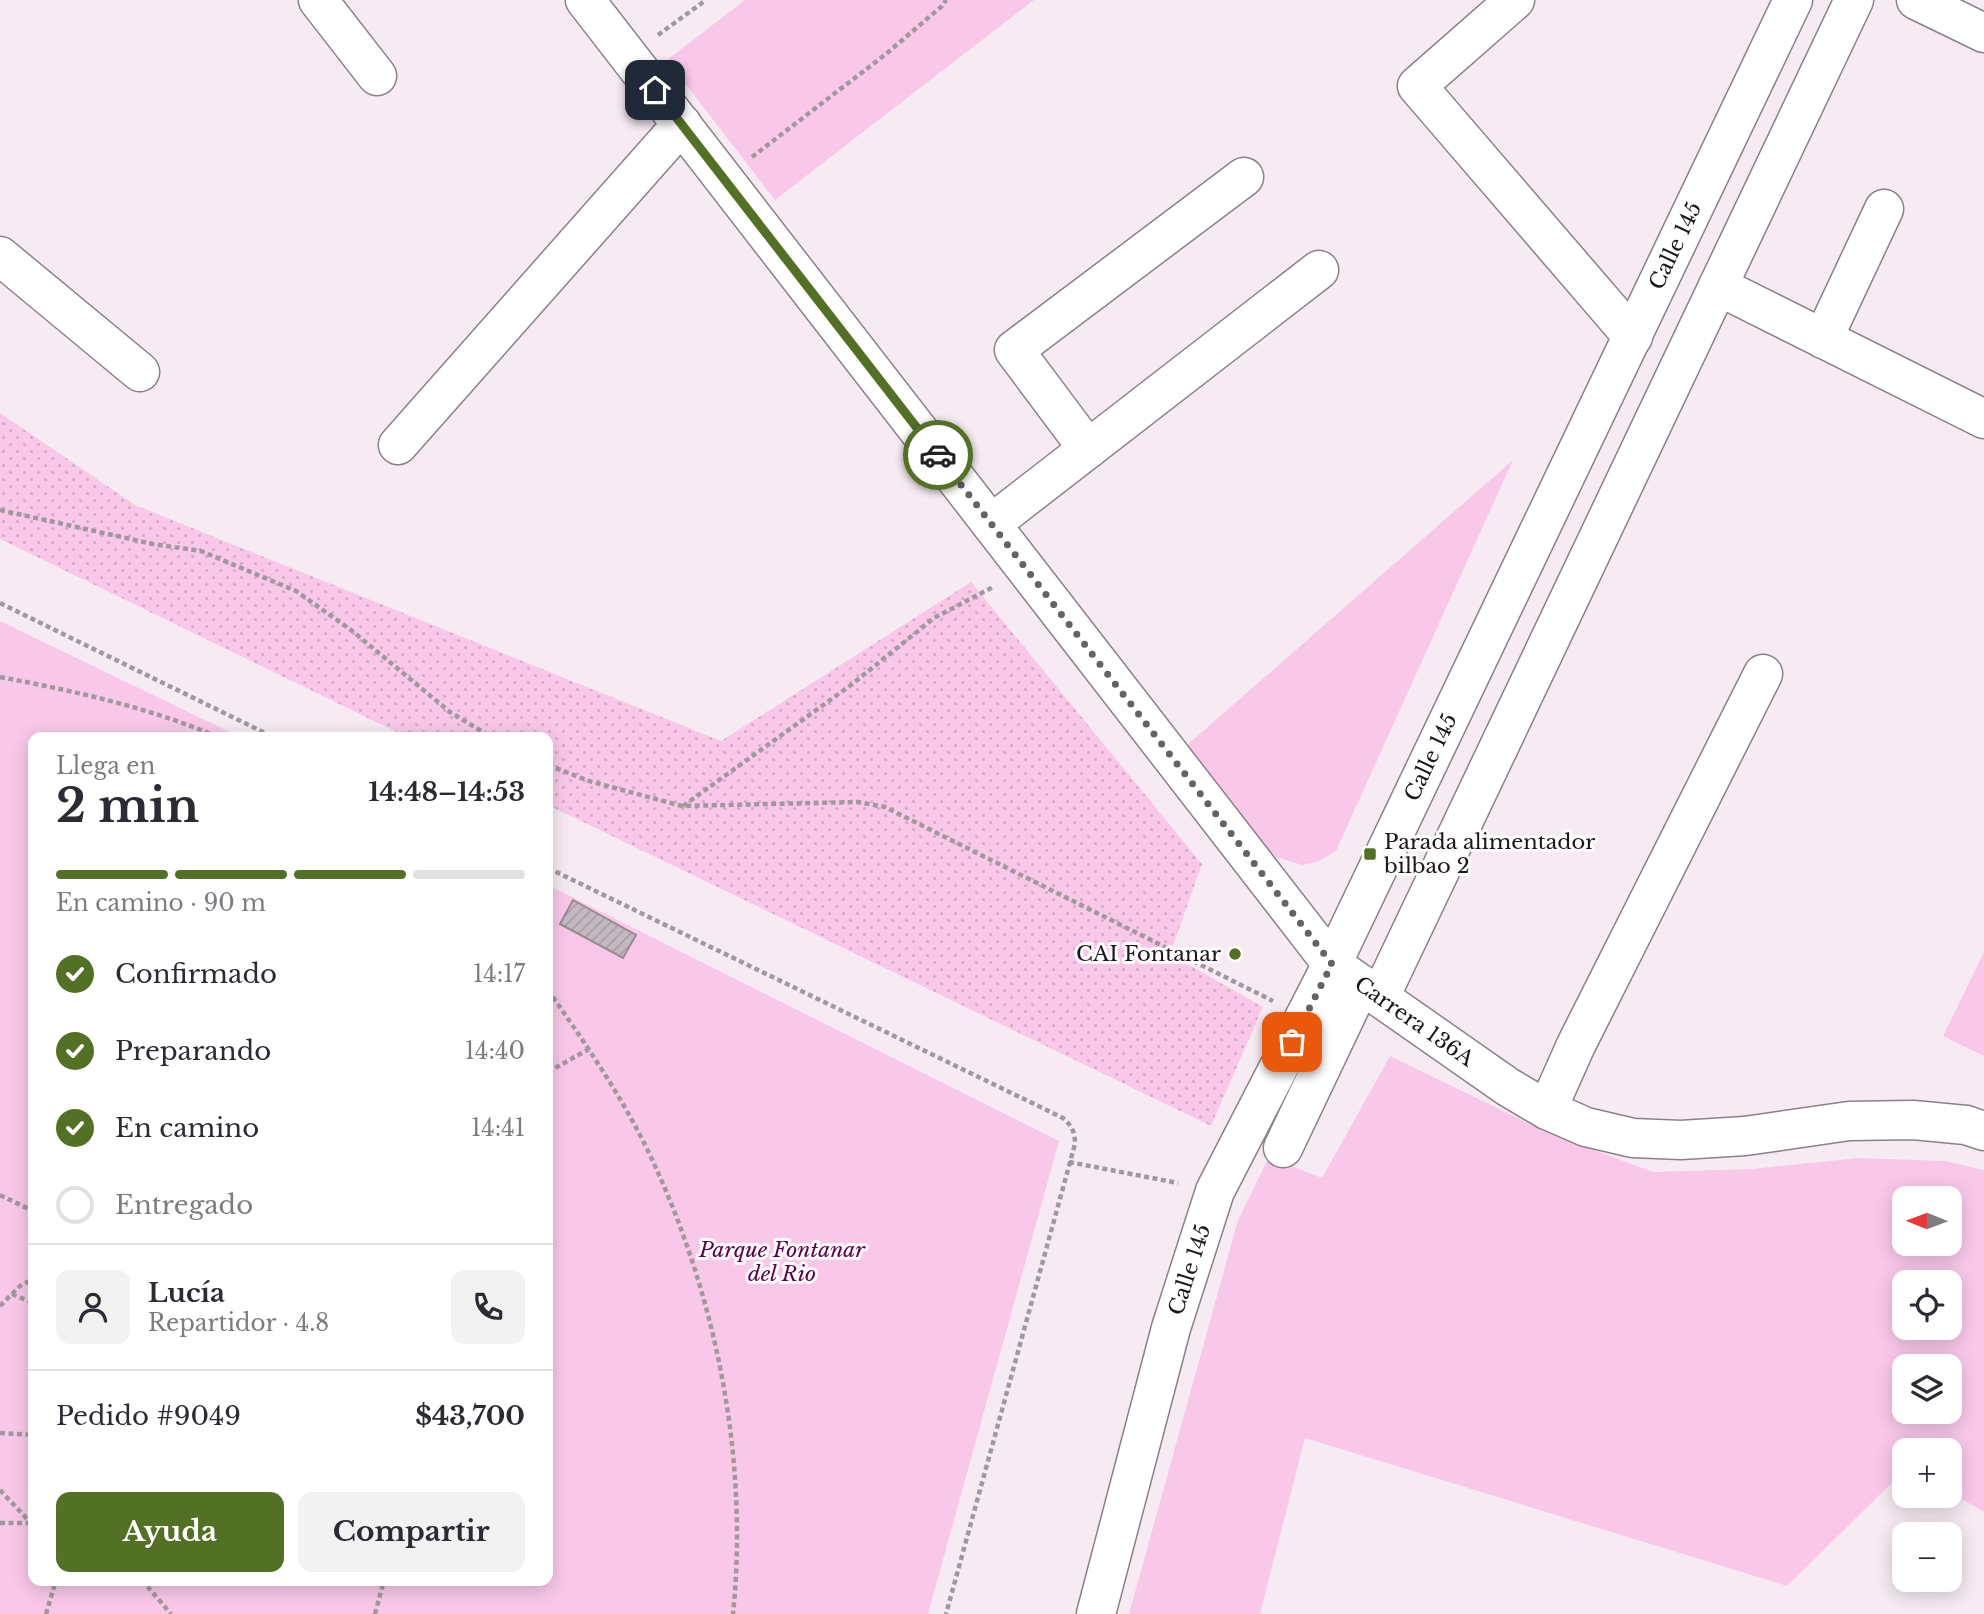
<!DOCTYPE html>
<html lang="es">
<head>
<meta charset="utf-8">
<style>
	:root { --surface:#fff; --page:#f2f2f3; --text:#2b2b33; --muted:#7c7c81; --line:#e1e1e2; --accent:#537125 }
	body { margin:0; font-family:"Libre Baskerville",serif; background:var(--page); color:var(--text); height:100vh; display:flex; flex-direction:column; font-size:26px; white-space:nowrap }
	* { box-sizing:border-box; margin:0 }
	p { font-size:23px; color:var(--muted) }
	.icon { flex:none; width:38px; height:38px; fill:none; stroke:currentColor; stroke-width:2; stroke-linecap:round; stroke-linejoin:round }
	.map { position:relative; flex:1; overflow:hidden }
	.sheet { position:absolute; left:28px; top:732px; width:525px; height:854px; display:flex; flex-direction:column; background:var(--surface); border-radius:14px; box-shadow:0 4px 18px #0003 }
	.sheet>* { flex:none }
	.needle { width:46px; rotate:271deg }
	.buttons { position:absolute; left:1892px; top:1186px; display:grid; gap:14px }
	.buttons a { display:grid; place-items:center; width:70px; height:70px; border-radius:14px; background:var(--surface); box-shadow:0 4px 18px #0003; font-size:35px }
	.pin { position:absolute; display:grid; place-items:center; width:60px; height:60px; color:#fff; margin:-30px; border-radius:14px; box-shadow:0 4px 10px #0006 }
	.courier { position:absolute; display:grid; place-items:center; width:70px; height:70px; margin:-35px; border:5px solid #537125; border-radius:50%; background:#fff; color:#222; box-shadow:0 2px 9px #0007 }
	.headline em { font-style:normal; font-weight:800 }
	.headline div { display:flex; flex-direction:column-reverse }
	.headline { display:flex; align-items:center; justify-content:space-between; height:119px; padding:0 28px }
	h1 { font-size:46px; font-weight:800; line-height:52px }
	.bar { display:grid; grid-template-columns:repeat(4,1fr); gap:10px 7px; align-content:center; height:84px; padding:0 28px }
	.bar i { height:9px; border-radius:5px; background:var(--line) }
	.bar .on { background:var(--accent) }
	.bar p { grid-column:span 4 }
	.line { display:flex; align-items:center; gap:18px; padding:0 28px; border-top:2px solid var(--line) }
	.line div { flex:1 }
	.round { display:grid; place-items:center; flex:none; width:74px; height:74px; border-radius:14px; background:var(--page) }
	ol { padding:0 28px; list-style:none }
	li { display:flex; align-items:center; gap:21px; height:77px }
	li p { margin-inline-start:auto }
	li .icon { padding:7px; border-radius:50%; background:var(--accent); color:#fff; stroke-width:4 }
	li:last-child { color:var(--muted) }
	li i { width:38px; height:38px; border:4px solid var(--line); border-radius:50% }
	.cta { display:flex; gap:14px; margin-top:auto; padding:14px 28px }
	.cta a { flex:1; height:80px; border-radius:14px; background:var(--accent); color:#fff; font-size:28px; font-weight:800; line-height:80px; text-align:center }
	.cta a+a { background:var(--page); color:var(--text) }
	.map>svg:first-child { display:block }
	.grass { fill:url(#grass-dots) }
	.park { fill:#f9c8e9; fill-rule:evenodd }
	.building { fill:url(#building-hatch); stroke:#968b93; stroke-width:2 }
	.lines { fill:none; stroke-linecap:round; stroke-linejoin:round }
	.minor-casing { stroke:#8b8087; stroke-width:41 }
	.path { stroke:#a1989e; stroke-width:4.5; stroke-dasharray:5 3.5; stroke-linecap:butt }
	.minor { stroke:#fff; stroke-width:38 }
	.done { stroke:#676165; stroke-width:7; stroke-dasharray:0 12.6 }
	.route { stroke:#537125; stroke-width:9 }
	.poi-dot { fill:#537125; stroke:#fefbfd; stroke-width:2.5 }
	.labels { text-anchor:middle; stroke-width:6; stroke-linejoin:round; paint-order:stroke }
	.street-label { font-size:21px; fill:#1a1619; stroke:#fefbfd }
	.poi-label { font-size:21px; fill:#1a1619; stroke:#fefbfd; text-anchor:start }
	.park-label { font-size:21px; font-style:italic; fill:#590049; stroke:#fefbfd }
</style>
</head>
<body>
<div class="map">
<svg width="1984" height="1614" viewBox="0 0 1984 1614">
	<defs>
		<pattern id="grass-dots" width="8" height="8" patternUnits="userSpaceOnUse" patternTransform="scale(1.75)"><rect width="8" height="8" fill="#f9c8e9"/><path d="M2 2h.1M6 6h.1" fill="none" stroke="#d5abc7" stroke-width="1.8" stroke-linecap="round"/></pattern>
		<pattern id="building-hatch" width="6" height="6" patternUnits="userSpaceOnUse" patternTransform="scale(1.75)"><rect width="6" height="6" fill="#c4b9c1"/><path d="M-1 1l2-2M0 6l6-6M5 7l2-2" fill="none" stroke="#a89ea5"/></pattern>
	</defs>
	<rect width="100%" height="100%" fill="#f7ebf3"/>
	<!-- grass -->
	<path class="grass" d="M0 413 135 505 721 741 971 582 1202 864 1170 954 1263 1007 1211 1126 548 805V737H407L0 539Z"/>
	<!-- park -->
	<path class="park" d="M745 0H1034L775 200 667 60Z
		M1513 460 1336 851 1319 861 1302 865 1264 853 1187 745Z
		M0 621 240 737H33V1580H548V885L1059 1141 928 1614H0Z
		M1984 952V1056L1943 1036Z
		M1390 1056 1551 1134 1653 1172 1752 1169 1858 1158 1945 1161 1984 1170V1512L1950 1492V1451H1904V1471L1787 1586 1305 1438 1260 1614H1129L1238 1220 1269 1157 1322 1178ZM1904 1199H1950V1244H1904ZM1904 1283H1950V1328H1904ZM1904 1367H1950V1412H1904Z"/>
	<!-- building -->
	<path class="building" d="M573 900 636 935 623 958 560 924Z"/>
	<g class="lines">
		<defs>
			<g id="minor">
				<path d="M318 0 377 76"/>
				<path id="s1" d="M585 0 1332 964 1508 1087 1547 1110 1586 1127 1633 1138 1681 1140 1745 1136 1849 1121 1913 1120 1966 1125 1984 1131"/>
				<path d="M1515 0 1417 86 1633 337"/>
				<path d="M1916 0 1984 33"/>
				<path d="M0 256 140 372"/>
				<path d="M1718 286 1984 419"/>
				<path d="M1823 339 1884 209"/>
				<path d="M398 445 682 124"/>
				<path d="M1088 449 1014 350 1244 177"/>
				<path d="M991 524 1319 270"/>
				<path d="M1380 997 1854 0"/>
				<path d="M1547 1110 1576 1045 1763 674"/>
				<path d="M1283 1148 1361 984"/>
				<path id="s2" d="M1096 1614 1171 1328 1215 1191 1332 964 1793 0"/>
			</g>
		</defs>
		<!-- minor casing -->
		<use href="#minor" class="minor-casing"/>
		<!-- path -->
		<path class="path" d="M658 35 706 0
			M752 157 886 54 942 6 946 0
			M0 510 153 544 201 551 296 591 351 630 450 712 491 737
			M0 603 273 737
			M0 677C74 691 148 707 218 737
			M548 765 589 781 682 806 858 802 885 807 1273 1001
			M683 806 851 685 934 618 993 587
			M548 868 1063 1118C1072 1126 1075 1132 1075 1144L946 1614
			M548 990C585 1043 621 1095 649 1153 716 1294 749 1458 733 1614
			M548 1072 589 1049
			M1069 1162 1178 1183
			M0 1195 33 1211
			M12 1294 33 1303
			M0 1306 20 1286 33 1279
			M0 1433 33 1435
			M0 1490 29 1521
			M0 1523H33
			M142 1580 171 1614
			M46 1614 56 1580
			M375 1614 384 1580"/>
		<!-- minor -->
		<use href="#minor" class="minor"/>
	</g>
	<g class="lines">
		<!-- done -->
		<path class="done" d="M938 455 1332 964 1292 1042"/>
		<!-- route -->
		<path class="route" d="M655 90 938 455"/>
	</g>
	<!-- markers -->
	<g class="poi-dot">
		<rect x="1363" y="847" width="14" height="14" rx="3.5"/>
		<circle cx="1235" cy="954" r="7"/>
	</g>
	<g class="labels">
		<!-- street labels -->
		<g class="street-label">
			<text dy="7" stroke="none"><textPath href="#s2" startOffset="1491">Calle 145</textPath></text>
			<text dy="7" stroke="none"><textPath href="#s2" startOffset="924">Calle 145</textPath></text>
			<text dy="7" stroke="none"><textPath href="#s1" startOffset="1320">Carrera 136A</textPath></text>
			<text dy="7" stroke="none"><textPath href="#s2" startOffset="357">Calle 145</textPath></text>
		</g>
		<!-- poi labels -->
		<g class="poi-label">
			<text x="1384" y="849">Parada alimentador<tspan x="1384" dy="24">bilbao 2</tspan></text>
			<text x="1221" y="961" text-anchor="end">CAI Fontanar</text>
		</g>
		<!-- park labels -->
		<g class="park-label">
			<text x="782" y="1257">Parque Fontanar<tspan x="782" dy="24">del Rio</tspan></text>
		</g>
	</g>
</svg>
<div class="buttons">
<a><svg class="needle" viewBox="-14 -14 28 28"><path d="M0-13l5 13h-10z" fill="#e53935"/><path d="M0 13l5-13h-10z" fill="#7c7c81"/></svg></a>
<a><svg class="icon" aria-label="locate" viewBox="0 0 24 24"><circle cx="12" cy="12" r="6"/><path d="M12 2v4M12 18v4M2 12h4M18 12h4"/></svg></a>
<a><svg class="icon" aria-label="layers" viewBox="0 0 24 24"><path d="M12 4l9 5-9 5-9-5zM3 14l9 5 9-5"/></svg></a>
<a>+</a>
<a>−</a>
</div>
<div class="pin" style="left:1292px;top:1042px;background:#ea580c"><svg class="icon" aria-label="bag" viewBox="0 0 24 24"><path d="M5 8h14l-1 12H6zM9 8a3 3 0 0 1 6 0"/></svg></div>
<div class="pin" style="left:655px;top:90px;background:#1f2937"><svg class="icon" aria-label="home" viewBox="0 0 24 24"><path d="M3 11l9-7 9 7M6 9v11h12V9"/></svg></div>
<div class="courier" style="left:938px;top:455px"><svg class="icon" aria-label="car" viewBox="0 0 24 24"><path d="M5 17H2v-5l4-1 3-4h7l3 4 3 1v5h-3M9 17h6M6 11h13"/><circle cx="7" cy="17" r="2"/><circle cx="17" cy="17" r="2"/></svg></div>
<section class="sheet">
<div class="headline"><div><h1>2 min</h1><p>Llega en</p></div><em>14:48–14:53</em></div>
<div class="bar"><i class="on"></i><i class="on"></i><i class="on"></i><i></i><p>En camino · 90 m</p></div>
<ol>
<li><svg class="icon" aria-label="check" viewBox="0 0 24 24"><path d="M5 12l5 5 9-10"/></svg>Confirmado<p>14:17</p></li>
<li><svg class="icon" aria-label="check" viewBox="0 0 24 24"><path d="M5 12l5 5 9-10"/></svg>Preparando<p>14:40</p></li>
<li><svg class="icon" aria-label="check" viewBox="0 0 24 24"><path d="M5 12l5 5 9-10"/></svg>En camino<p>14:41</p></li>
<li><i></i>Entregado</li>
</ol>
<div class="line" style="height:126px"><a class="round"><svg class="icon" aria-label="person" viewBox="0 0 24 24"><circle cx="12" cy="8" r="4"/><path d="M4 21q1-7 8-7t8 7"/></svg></a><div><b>Lucía</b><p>Repartidor · 4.8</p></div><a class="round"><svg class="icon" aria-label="phone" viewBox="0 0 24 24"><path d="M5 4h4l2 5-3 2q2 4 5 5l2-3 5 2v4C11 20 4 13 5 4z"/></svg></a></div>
<div class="line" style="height:91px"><div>Pedido #9049</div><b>$43,700</b></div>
<div class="cta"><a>Ayuda</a><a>Compartir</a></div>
</section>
</div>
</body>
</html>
